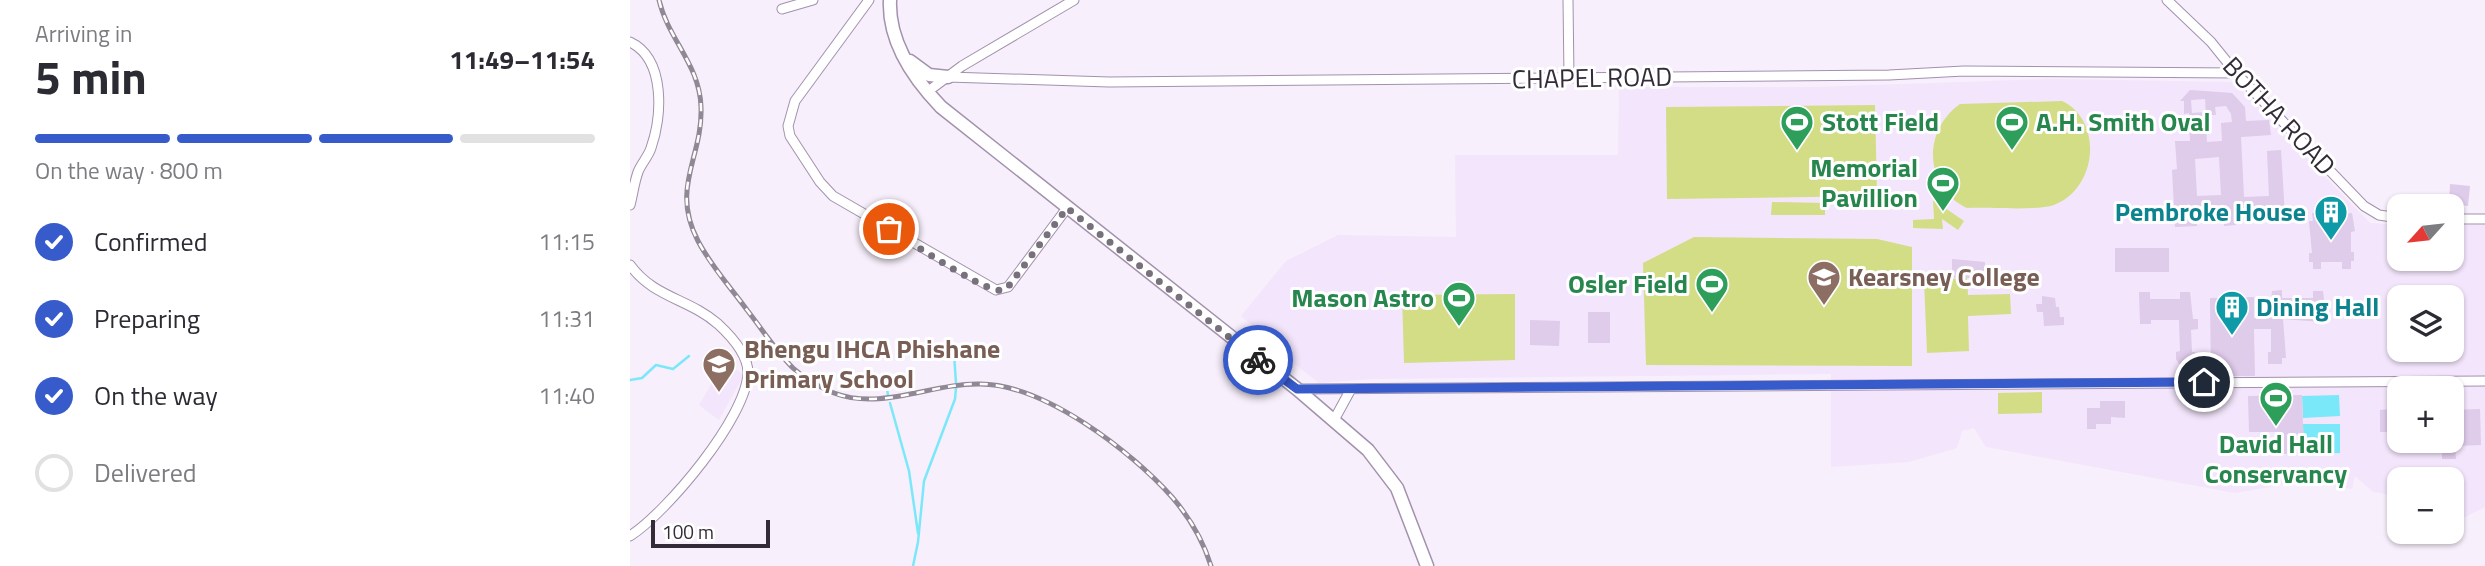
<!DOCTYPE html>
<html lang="en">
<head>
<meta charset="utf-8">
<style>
	:root { --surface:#fff; --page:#f2f2f3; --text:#2b2b33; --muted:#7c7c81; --line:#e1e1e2; --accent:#385bcc }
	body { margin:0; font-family:"Titillium Web",sans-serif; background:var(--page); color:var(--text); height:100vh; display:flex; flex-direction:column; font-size:26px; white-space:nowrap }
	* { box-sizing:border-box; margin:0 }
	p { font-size:23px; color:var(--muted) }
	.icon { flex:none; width:38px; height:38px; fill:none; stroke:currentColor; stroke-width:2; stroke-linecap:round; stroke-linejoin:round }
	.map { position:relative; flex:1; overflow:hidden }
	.panel { display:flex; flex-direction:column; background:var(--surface); width:630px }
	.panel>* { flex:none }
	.needle { width:46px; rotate:243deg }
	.buttons { position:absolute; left:1757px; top:194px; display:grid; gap:14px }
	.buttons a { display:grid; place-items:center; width:77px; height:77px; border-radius:14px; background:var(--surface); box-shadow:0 2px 5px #0004; font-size:35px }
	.scale { position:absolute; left:21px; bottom:18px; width:119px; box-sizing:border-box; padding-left:7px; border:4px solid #332b37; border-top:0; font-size:19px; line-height:24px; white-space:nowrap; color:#332b37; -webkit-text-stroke:5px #fff; paint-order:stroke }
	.pin { position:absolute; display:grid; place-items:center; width:60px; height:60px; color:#fff; margin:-30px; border:4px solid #fff; border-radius:50%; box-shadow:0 2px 7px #0007 }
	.courier { position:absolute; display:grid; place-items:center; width:70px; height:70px; margin:-35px; border:5px solid #385bcc; border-radius:50%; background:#fff; color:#222; box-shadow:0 2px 9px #0007 }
	.overview em { font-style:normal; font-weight:700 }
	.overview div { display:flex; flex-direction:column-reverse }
	.overview { display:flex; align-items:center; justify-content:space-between; height:119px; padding:0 35px }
	h1 { font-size:46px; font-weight:700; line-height:52px }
	.bar { display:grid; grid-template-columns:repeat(4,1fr); gap:10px 7px; align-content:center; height:84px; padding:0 35px }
	.bar i { height:9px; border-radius:5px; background:var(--line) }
	.bar .active { background:var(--accent) }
	.bar p { grid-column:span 4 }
	ol { padding:0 35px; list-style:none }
	li { display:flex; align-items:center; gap:21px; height:77px }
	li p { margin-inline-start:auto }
	li .icon { padding:7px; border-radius:50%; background:var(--accent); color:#fff; stroke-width:4 }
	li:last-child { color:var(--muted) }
	li i { width:38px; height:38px; border:4px solid var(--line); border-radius:50% }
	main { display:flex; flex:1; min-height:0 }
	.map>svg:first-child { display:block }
	.built { fill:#f3e5fb; fill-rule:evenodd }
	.green { fill:#d3dd86 }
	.water { fill:#7be8f9 }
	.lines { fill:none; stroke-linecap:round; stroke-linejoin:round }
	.stream { stroke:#7be8f9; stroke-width:2.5 }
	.building { fill:#dfcbea; fill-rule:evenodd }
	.minor-casing { stroke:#a391ad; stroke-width:11 }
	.major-casing { stroke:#a391ad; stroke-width:15 }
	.minor { stroke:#fff; stroke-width:9 }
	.major { stroke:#fff; stroke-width:12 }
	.rail-casing { stroke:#908894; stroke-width:5 }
	.rail { stroke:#fff; stroke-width:2.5; stroke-dasharray:8; stroke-linecap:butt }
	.done { stroke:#78707c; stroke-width:7; stroke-dasharray:0 12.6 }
	.route { stroke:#385bcc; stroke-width:9 }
	.labels { text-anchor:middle; stroke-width:6; stroke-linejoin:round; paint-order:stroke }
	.street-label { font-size:26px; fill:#332b37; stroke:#fff }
	.leisure-label { font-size:26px; font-weight:bold; fill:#27864d; stroke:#fff; text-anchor:end }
	.culture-label { font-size:26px; font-weight:bold; fill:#0d838f; stroke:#fff; text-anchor:end }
	.education-label { font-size:26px; font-weight:bold; fill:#785e54; stroke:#fff; text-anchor:start }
</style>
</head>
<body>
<main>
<section class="panel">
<div class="overview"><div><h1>5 min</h1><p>Arriving in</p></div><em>11:49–11:54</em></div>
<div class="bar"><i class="active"></i><i class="active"></i><i class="active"></i><i></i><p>On the way · 800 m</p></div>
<ol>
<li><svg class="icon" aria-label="check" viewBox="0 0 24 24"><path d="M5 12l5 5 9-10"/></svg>Confirmed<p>11:15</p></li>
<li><svg class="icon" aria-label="check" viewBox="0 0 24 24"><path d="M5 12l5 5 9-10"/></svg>Preparing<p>11:31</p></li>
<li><svg class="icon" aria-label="check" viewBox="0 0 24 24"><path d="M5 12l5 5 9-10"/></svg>On the way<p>11:40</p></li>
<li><i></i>Delivered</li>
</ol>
</section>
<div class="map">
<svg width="1855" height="566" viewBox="0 0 1855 566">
	<rect width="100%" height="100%" fill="#f7effb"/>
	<!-- built -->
	<path class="built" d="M1422 79 1603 82 1740 223 1769 225V259H1822V225H1855V507L1827 521 1822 519V480H1769V496L1743 492 1725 476 1722 489 1674 481 1605 493 1356 447 1344 428 1332 431 1327 448 1279 462 1201 467V374L741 379 689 383 626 334 628 330 611 316 656 261 708 235 826 237 825 155H988L989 87H1185ZM1769 298H1822V350H1769ZM1769 388H1822V441H1769Z
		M107 370 114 375 89 420 69 405 82 383Z"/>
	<!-- green -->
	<path class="green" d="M1432 101C1474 121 1467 189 1424 205 1406 211 1359 207 1337 208 1294 187 1292 131 1330 104Z
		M1245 105 1247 196 1037 199 1036 107Z
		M1314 200 1315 208 1334 221 1328 230 1312 219 1313 229 1283 228V220L1304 219 1303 201Z
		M1142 202 1195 203V215H1141Z
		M1064 237 1247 239 1282 247V366L1016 365 1013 263Z
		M1337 278 1338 295 1380 294 1381 314 1338 316 1339 351 1297 353 1294 280Z
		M885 294V360L774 363 772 295Z
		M1412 392V413L1368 414V393Z"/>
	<!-- water -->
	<path class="water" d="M1709 395 1710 416 1673 418 1672 396Z
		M1673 424H1710V453L1674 454Z"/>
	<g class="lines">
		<!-- stream -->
		<path class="stream" d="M324 354 326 383
			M0 380 12 378 26 365 43 369 59 356
			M256 382 258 395
			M260 403 279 471 288 533
			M283 566 288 542 294 481 325 399 326 388"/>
	</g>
	<!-- building -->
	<path class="building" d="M1560 90 1602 93 1615 107 1616 121 1639 120 1641 135 1611 137 1614 197 1639 196 1637 151 1651 150 1655 216 1639 217V207L1605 209 1606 225 1594 226 1593 210 1566 211 1567 226 1545 227 1542 170 1547 169 1545 141H1560L1559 113 1554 114V101H1550ZM1575 99 1576 115H1586L1585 107 1596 106 1601 114 1602 122 1591 123 1592 141 1577 142 1575 112 1562 113 1561 100ZM1589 157 1591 195 1567 196 1565 159Z
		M1820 184 1840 186 1838 206 1819 204Z
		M1682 213H1692V221H1712V214L1722 213 1725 231 1721 232V252H1724V261H1721V269H1712V262H1691V269H1683V262H1679V253H1682L1679 221H1683Z
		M1485 248H1539V272H1485Z
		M1322 259 1355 262V278H1322Z
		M1652 290V298H1683V291H1693L1695 309H1692V322L1653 319 1656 358H1652V364H1638V352H1641V329H1624L1625 376H1581L1580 298 1624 297V318H1639L1642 291Z
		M1509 292H1520V299H1550V292H1560L1563 319H1568V329L1561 330 1562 352H1565L1566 364H1549L1546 359V352L1550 351 1549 320H1521V324H1510Z
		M1412 296 1425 298 1426 307H1429L1430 317H1434V325L1414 326 1413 312H1407L1406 304H1412Z
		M958 312H980V343H958Z
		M900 320 930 321 929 346 900 345Z
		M1672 395 1674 454H1648L1647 432H1619L1618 396Z
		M1470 401H1495V418L1481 417V424H1466V429H1457V408H1470Z
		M1760 409V414H1769V425H1760V432H1750V410Z
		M1850 409 1851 445 1825 446 1826 459H1812V441H1822V410Z"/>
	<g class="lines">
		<defs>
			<path id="minor" d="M239 0 165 101 158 126 160 136 190 182 203 196 366 290 378 287 437 208
				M938 0 939 78
				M1537 0 1581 42 1606 73 1734 206 1749 215 1769 218
				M152 9 183 0
				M0 42C36 59 32 117 21 148 18 157 11 164 8 172 4 183 3 194 0 205
				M318 77 479 82 1259 75 1334 71 1606 73
				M297 92 332 66 444 0
				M1822 219H1855
				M0 265C24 298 58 298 88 324 101 336 118 354 118 373 116 418 37 512 0 536
				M667 389 1855 381
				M704 420 721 389"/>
			<path id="major" d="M260 0C258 42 283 78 311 107L667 389 738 450 767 488 797 566
				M280 61 299 75 318 77"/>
		</defs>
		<!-- minor casing -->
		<use href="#minor" class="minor-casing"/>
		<!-- major casing -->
		<use href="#major" class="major-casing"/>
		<!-- minor -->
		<use href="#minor" class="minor"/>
		<!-- major -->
		<use href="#major" class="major"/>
		<defs>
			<path id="rail" d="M29 0C38 39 70 65 71 107 73 158 40 187 68 241 81 266 101 288 117 310 132 329 146 351 163 368 175 379 189 387 204 393 252 411 301 383 350 384 414 384 501 451 542 497 560 518 573 540 581 566"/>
		</defs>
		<!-- rail casing -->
		<use href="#rail" class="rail-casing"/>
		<!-- rail -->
		<use href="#rail" class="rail"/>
	</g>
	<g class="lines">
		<!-- done -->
		<path class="done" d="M259 229C280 242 348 287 367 290 373 291 373 290 378 287L437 208 628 360"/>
		<!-- route -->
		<path class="route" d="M628 360 667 389 1574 382"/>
	</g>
	<!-- icons -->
	<defs>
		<symbol id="stadium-pin" viewBox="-11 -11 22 30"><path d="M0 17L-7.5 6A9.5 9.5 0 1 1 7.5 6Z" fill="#2e9e5b" stroke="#fff"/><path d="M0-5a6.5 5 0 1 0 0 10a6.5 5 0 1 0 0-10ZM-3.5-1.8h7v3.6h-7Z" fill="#fff"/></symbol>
		<symbol id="building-pin" viewBox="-11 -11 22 30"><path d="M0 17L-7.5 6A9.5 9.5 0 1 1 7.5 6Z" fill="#0f9aa8" stroke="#fff"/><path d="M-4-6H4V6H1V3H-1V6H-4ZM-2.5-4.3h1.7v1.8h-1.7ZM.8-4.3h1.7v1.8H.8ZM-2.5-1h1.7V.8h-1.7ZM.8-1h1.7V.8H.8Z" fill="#fff"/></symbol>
		<symbol id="school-pin" viewBox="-11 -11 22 30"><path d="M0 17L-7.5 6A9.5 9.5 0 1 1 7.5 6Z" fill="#8d6e63" stroke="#fff"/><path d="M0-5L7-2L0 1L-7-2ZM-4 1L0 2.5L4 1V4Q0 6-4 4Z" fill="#fff"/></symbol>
	</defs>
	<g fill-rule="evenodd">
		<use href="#stadium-pin" x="1148" y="103" width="38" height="52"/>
		<use href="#stadium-pin" x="1363" y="103" width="38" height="52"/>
		<use href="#stadium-pin" x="1294" y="164" width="38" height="52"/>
		<use href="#building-pin" x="1682" y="193" width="38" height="52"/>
		<use href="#school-pin" x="1175" y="258" width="38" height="52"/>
		<use href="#stadium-pin" x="1063" y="265" width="38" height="52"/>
		<use href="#stadium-pin" x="810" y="279" width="38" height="52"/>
		<use href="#building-pin" x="1583" y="288" width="38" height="52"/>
		<use href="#school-pin" x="70" y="345" width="38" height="52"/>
		<use href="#stadium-pin" x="1627" y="379" width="38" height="52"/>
	</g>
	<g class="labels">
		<!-- street labels -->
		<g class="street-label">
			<text transform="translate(962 78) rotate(-1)" y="9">CHAPEL ROAD</text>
			<text transform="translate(1649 116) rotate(47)" y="9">BOTHA ROAD</text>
		</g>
		<!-- leisure labels -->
		<g class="leisure-label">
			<text x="1192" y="131" text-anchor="start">Stott Field</text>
			<text x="1406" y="131" text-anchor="start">A.H. Smith Oval</text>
			<text x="1288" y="177">Memorial<tspan x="1288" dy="30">Pavillion</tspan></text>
			<text x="1058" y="293">Osler Field</text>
			<text x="804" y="307">Mason Astro</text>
			<text x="1646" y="453" text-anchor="middle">David Hall<tspan x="1646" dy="30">Conservancy</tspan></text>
		</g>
		<!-- culture labels -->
		<g class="culture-label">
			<text x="1676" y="221">Pembroke House</text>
			<text x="1626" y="316" text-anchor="start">Dining Hall</text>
		</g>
		<!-- education labels -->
		<g class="education-label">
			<text x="1218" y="286">Kearsney College</text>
			<text x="114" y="358">Bhengu IHCA Phishane<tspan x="114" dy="30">Primary School</tspan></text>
		</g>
	</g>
</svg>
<div class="buttons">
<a><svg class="needle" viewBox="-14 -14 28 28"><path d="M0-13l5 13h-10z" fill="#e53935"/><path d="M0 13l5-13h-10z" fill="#7c7c81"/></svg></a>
<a><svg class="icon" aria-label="layers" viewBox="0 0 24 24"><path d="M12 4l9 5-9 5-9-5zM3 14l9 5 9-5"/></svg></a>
<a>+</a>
<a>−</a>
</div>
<div class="scale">100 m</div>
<div class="pin" style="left:259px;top:229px;background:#ea580c"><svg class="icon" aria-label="bag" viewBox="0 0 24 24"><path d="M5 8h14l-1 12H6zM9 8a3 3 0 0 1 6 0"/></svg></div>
<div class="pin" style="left:1574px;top:382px;background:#1f2937"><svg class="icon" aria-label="home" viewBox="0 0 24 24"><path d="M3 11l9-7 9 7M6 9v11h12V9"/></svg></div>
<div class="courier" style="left:628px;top:360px"><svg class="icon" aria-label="bike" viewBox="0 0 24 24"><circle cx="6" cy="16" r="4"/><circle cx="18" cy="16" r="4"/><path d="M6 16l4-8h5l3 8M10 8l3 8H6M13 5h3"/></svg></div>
</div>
</main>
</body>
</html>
